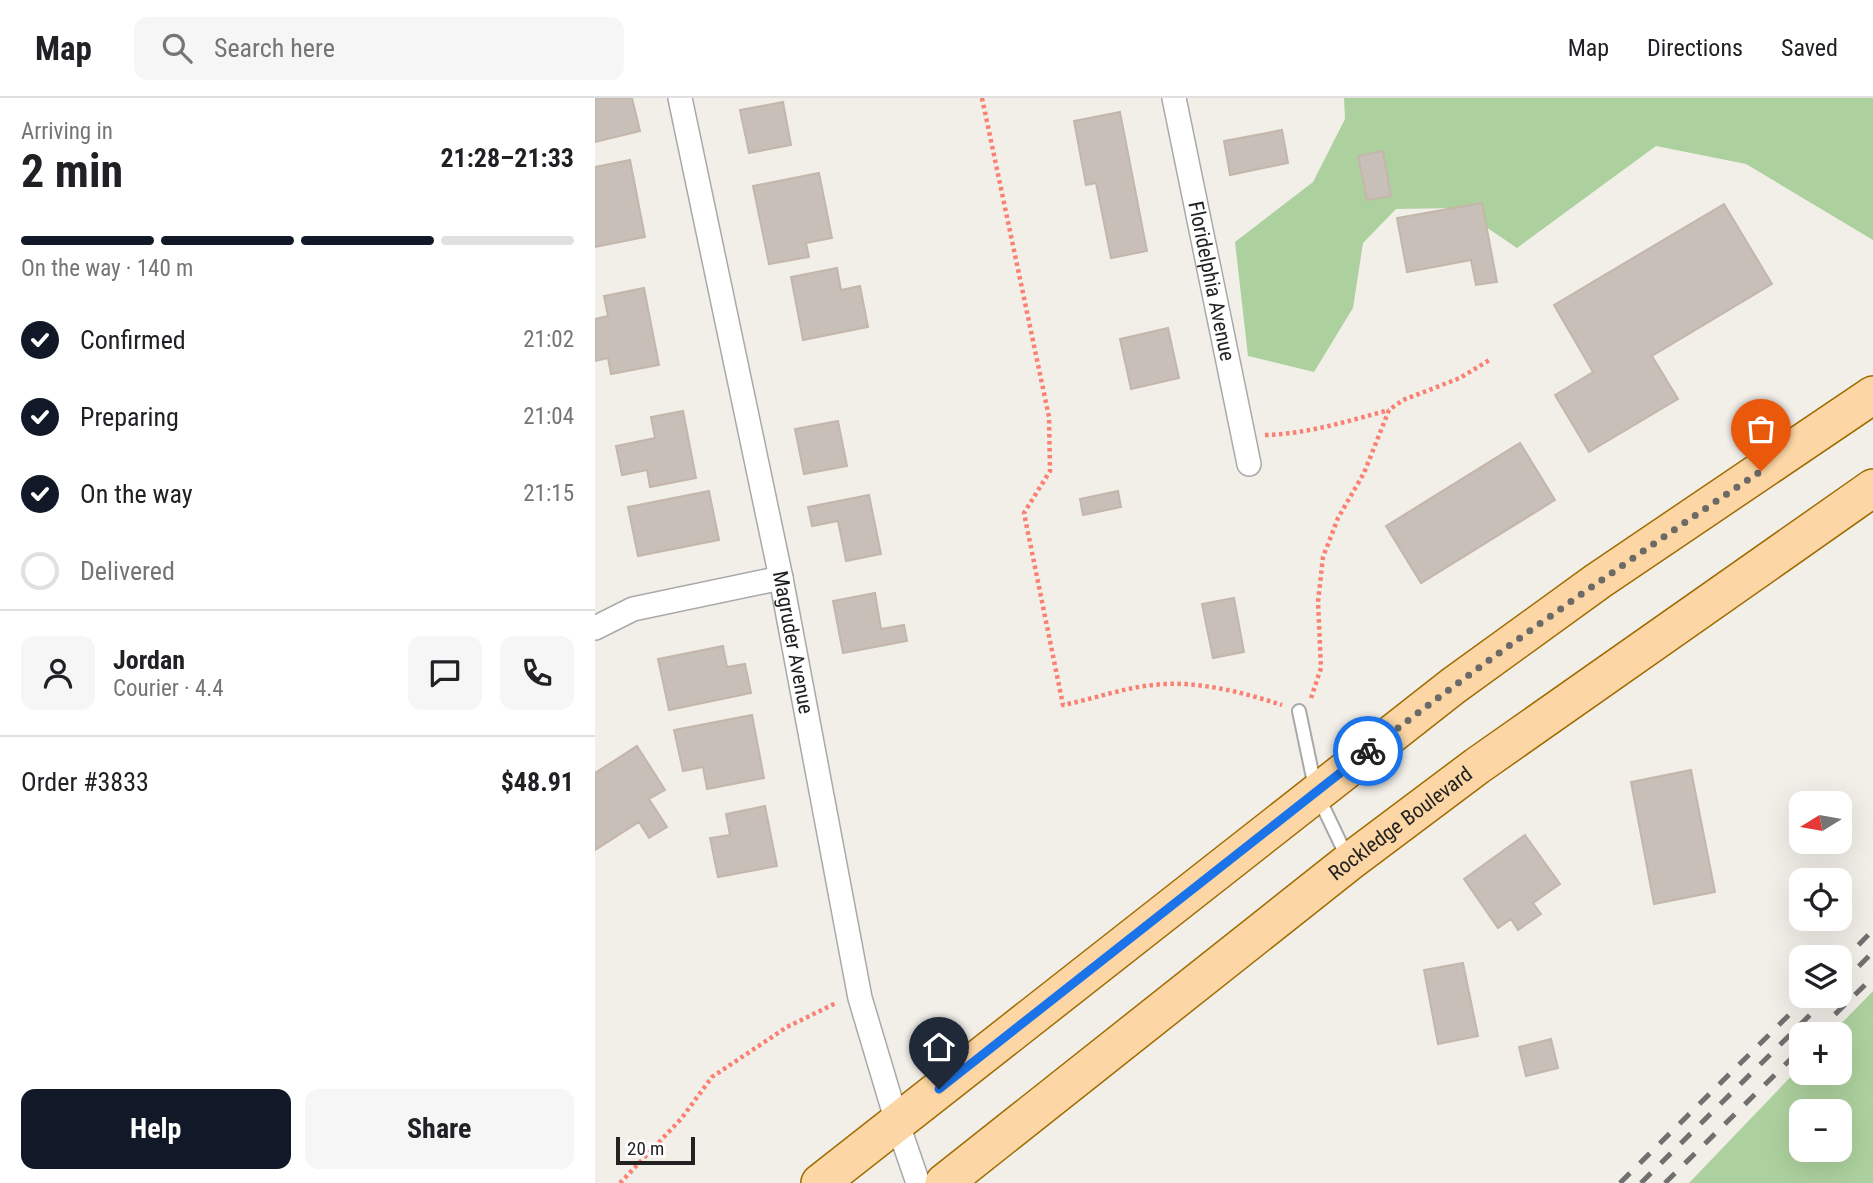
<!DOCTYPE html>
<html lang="en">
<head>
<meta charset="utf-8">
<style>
	:root { --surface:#fff; --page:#f6f6f6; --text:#202124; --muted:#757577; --line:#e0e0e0; --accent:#111827 }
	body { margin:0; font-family:"Roboto Condensed",sans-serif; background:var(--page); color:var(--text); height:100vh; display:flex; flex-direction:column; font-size:26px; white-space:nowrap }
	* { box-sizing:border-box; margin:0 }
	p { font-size:23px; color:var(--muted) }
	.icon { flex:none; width:38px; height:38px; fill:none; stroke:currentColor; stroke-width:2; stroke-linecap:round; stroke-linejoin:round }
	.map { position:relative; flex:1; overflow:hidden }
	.details { display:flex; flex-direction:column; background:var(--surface); width:595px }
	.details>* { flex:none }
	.needle { width:46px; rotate:259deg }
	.fabs { position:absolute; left:1194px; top:693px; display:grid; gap:14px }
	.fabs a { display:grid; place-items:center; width:63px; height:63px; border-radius:14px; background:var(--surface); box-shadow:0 7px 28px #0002; font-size:35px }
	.scale { position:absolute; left:21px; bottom:18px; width:79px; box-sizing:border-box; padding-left:7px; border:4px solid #222; border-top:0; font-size:19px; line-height:24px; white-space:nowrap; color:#222; -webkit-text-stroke:5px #fff; paint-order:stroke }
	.pin { position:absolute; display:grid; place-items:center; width:60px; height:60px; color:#fff; margin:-72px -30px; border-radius:50% 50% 50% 0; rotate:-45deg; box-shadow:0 0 7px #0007 }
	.pin .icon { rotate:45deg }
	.courier { position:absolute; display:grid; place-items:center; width:70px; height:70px; margin:-35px; border:5px solid #1a73e8; border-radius:50%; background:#fff; color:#222; box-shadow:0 2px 9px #0007 }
	.headline em { font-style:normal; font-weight:700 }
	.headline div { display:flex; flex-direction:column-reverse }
	.headline { display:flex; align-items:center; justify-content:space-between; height:119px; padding:0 21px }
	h1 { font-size:46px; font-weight:700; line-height:52px }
	.bar { display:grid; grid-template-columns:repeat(4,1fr); gap:10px 7px; align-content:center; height:84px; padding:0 21px }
	.bar i { height:9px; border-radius:5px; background:var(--line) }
	.bar .active { background:var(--accent) }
	.bar p { grid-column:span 4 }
	.line { display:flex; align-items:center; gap:18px; padding:0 21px; border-top:2px solid var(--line) }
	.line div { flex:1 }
	.round { display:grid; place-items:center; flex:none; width:74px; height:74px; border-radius:14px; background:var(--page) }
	ol { padding:0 21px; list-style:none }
	li { display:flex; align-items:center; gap:21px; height:77px }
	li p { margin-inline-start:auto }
	li .icon { padding:7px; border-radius:50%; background:var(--accent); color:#fff; stroke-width:4 }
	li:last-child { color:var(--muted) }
	li i { width:38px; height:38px; border:4px solid var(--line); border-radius:50% }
	.button { display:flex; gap:14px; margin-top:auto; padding:14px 21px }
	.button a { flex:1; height:80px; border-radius:14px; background:var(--accent); color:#fff; font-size:28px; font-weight:700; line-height:80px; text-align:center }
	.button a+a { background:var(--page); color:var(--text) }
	header { display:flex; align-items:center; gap:42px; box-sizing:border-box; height:98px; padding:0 35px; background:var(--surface); border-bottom:2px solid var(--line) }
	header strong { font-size:33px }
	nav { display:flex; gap:38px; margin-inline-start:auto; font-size:24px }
	.search { width:490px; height:63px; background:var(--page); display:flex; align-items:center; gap:18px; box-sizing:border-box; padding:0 24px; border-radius:14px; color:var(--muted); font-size:26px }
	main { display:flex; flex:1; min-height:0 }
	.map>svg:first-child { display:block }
	.forest { fill:#add19e; fill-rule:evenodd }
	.building { fill:#c7bfb8; stroke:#c4b6ab; stroke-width:2 }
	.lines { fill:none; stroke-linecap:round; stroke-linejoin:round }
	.lane-casing { stroke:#a9a9a9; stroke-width:16 }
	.street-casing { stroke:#a9a9a9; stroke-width:26 }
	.primary-casing { stroke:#a06b00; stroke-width:40 }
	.path { stroke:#fa8072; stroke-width:4.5; stroke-dasharray:3.5 3.5; stroke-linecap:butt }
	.lane { stroke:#fff; stroke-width:12 }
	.street { stroke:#fff; stroke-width:23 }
	.primary { stroke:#fcd6a4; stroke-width:37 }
	.rail { stroke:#707070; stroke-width:5; stroke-dasharray:14 14; stroke-linecap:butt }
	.done { stroke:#6b6a68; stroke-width:7; stroke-dasharray:0 12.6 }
	.route { stroke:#1a73e8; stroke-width:9 }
	.labels { text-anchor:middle; stroke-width:5; stroke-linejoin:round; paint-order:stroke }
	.street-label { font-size:21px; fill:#222; stroke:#fff }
</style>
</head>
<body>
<header>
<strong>Map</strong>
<div class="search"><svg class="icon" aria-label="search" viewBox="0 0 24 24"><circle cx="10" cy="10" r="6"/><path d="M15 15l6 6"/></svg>Search here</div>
<nav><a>Map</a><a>Directions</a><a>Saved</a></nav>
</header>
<main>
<section class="details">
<div class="headline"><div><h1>2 min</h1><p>Arriving in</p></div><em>21:28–21:33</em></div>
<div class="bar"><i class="active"></i><i class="active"></i><i class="active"></i><i></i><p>On the way · 140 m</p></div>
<ol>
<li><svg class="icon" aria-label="check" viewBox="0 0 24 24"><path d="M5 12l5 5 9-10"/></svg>Confirmed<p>21:02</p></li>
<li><svg class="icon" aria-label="check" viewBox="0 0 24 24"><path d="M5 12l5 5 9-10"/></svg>Preparing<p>21:04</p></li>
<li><svg class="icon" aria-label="check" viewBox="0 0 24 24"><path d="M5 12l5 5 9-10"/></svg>On the way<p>21:15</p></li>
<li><i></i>Delivered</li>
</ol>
<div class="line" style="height:126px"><a class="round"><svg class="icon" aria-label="person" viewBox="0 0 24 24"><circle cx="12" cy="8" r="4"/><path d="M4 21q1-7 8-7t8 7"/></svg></a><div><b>Jordan</b><p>Courier · 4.4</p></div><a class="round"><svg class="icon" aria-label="chat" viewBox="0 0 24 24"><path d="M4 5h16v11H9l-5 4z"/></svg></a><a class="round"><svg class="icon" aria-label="phone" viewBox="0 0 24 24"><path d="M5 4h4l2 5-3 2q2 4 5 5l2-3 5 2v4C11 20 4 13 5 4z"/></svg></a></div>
<div class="line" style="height:91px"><div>Order #3833</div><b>$48.91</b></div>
<div class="button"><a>Help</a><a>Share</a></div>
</section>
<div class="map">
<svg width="1278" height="1085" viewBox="0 0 1278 1085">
	<rect width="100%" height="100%" fill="#f2efe9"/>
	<!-- forest -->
	<path class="forest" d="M749 0H1278V142L1151 66 1061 48 922 150 863 110 801 111 768 145 758 210 719 274 653 258 640 144 718 84 750 21Z
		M1278 893V1085H1094L1206 968V975H1244V936H1236ZM1206 1013H1244V1052H1206Z"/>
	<!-- building -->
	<path class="building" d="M0 0H37L45 33 0 44Z
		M188 4 196 47 154 55 145 12Z
		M525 14 552 153 516 160 501 85 491 87 479 23Z
		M687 32 693 65 635 77 629 43Z
		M788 53 796 98 772 102 763 58Z
		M35 62 50 139 0 149V69Z
		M224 75 237 140 211 145 214 159 174 166 158 88Z
		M887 105 902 184 881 187 876 162 812 174 802 120Z
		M1129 106 1177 186 1057 258 1083 301 994 354 960 297 998 274 959 207Z
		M242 170 246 192 265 188 273 229 208 242 196 179Z
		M49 190 64 267 16 276 13 260 0 263V221L13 218 9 198Z
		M573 230 584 280 536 291 525 241Z
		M88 313 101 380 55 389 52 372 27 377 21 348 60 340 56 319Z
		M243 323 252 368 209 376 200 331Z
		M925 345 960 402 826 485 791 428Z
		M114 393 124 442 43 458 33 409Z
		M523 393 526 409 488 417 485 401Z
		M274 397 286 456 251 463 243 423 217 428 213 409Z
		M280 495 286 531 309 527 312 543 248 555 238 503Z
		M639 500 649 554 618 560 607 506Z
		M128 548 132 569 150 566 156 595 74 612 63 561Z
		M157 617 169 680 112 691 108 669 88 673 79 632Z
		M42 648 70 692 54 701 72 729 54 740 44 724 0 752V675Z
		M1096 672 1120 794 1059 806 1036 684Z
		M170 708 182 768 123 779 115 740 135 737 131 716Z
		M930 737 965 786 938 805 946 816 923 832 916 821 903 830 869 781Z
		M868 865 883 938 843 946 829 872Z
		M956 941 963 970 931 978 924 949Z"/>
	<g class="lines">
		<defs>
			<path id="lane" d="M704 613 721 694 753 761"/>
			<g id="street">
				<path id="s1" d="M85 0 186 480 265 900 302 1024 323 1085"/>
				<path id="s2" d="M579 0 654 366"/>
				<path d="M0 530 38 511 186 480"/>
			</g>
			<g id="primary">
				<path d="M225 1085 858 588 1003 483 1278 297"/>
				<path id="s3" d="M349 1085 754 764 882 668 1278 390"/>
			</g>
		</defs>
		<!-- lane casing -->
		<use href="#lane" class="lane-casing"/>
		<!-- street casing -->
		<use href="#street" class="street-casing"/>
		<!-- primary casing -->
		<use href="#primary" class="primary-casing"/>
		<!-- path -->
		<path class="path" d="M387 0 454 319 455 373 429 415 468 607C498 601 528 590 558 587 601 582 647 594 687 607
			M670 337C712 336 753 323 794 312
			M716 600 726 570 723 504 728 459 743 420 769 375 794 312 808 302 865 280 896 261
			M25 1085 86 1021 117 979 192 929 241 905"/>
		<!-- lane -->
		<use href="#lane" class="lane"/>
		<!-- street -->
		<use href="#street" class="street"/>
		<!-- primary -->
		<use href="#primary" class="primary"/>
		<!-- rail -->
		<path class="rail" d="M1244 867 1278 832
			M1244 888 1278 854
			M1220 936 1278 879
			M1025 1085 1213 898
			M1046 1085 1234 898
			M1070 1085 1206 951"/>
	</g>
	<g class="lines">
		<!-- done -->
		<path class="done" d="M773 653C900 555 1032 463 1166 373"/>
		<!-- route -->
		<path class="route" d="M344 991 773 653"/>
	</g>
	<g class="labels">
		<!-- street labels -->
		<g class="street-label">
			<text dy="7" stroke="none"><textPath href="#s2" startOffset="187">Floridelphia Avenue</textPath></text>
			<text dy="7" stroke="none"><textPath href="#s1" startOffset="556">Magruder Avenue</textPath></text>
			<text dy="7" stroke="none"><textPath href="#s3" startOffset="581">Rockledge Boulevard</textPath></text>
		</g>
	</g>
</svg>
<div class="fabs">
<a><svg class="needle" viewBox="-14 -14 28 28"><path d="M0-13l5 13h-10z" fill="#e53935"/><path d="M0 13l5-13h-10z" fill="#757577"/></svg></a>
<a><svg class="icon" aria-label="locate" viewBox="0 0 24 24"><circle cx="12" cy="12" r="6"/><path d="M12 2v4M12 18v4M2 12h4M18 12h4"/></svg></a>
<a><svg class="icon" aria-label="layers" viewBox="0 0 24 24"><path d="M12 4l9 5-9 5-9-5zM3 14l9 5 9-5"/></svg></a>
<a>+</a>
<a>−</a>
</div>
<div class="scale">20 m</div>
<div class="pin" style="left:1166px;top:373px;background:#ea580c"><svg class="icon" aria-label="bag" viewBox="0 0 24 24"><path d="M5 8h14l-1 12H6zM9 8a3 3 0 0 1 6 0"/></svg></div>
<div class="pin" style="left:344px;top:991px;background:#1f2937"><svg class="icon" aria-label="home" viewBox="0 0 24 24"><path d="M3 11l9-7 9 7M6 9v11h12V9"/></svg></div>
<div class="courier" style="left:773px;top:653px"><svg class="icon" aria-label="bike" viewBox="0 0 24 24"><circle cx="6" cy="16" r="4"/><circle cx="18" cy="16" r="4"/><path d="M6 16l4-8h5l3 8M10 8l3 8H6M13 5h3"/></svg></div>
</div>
</main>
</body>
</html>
